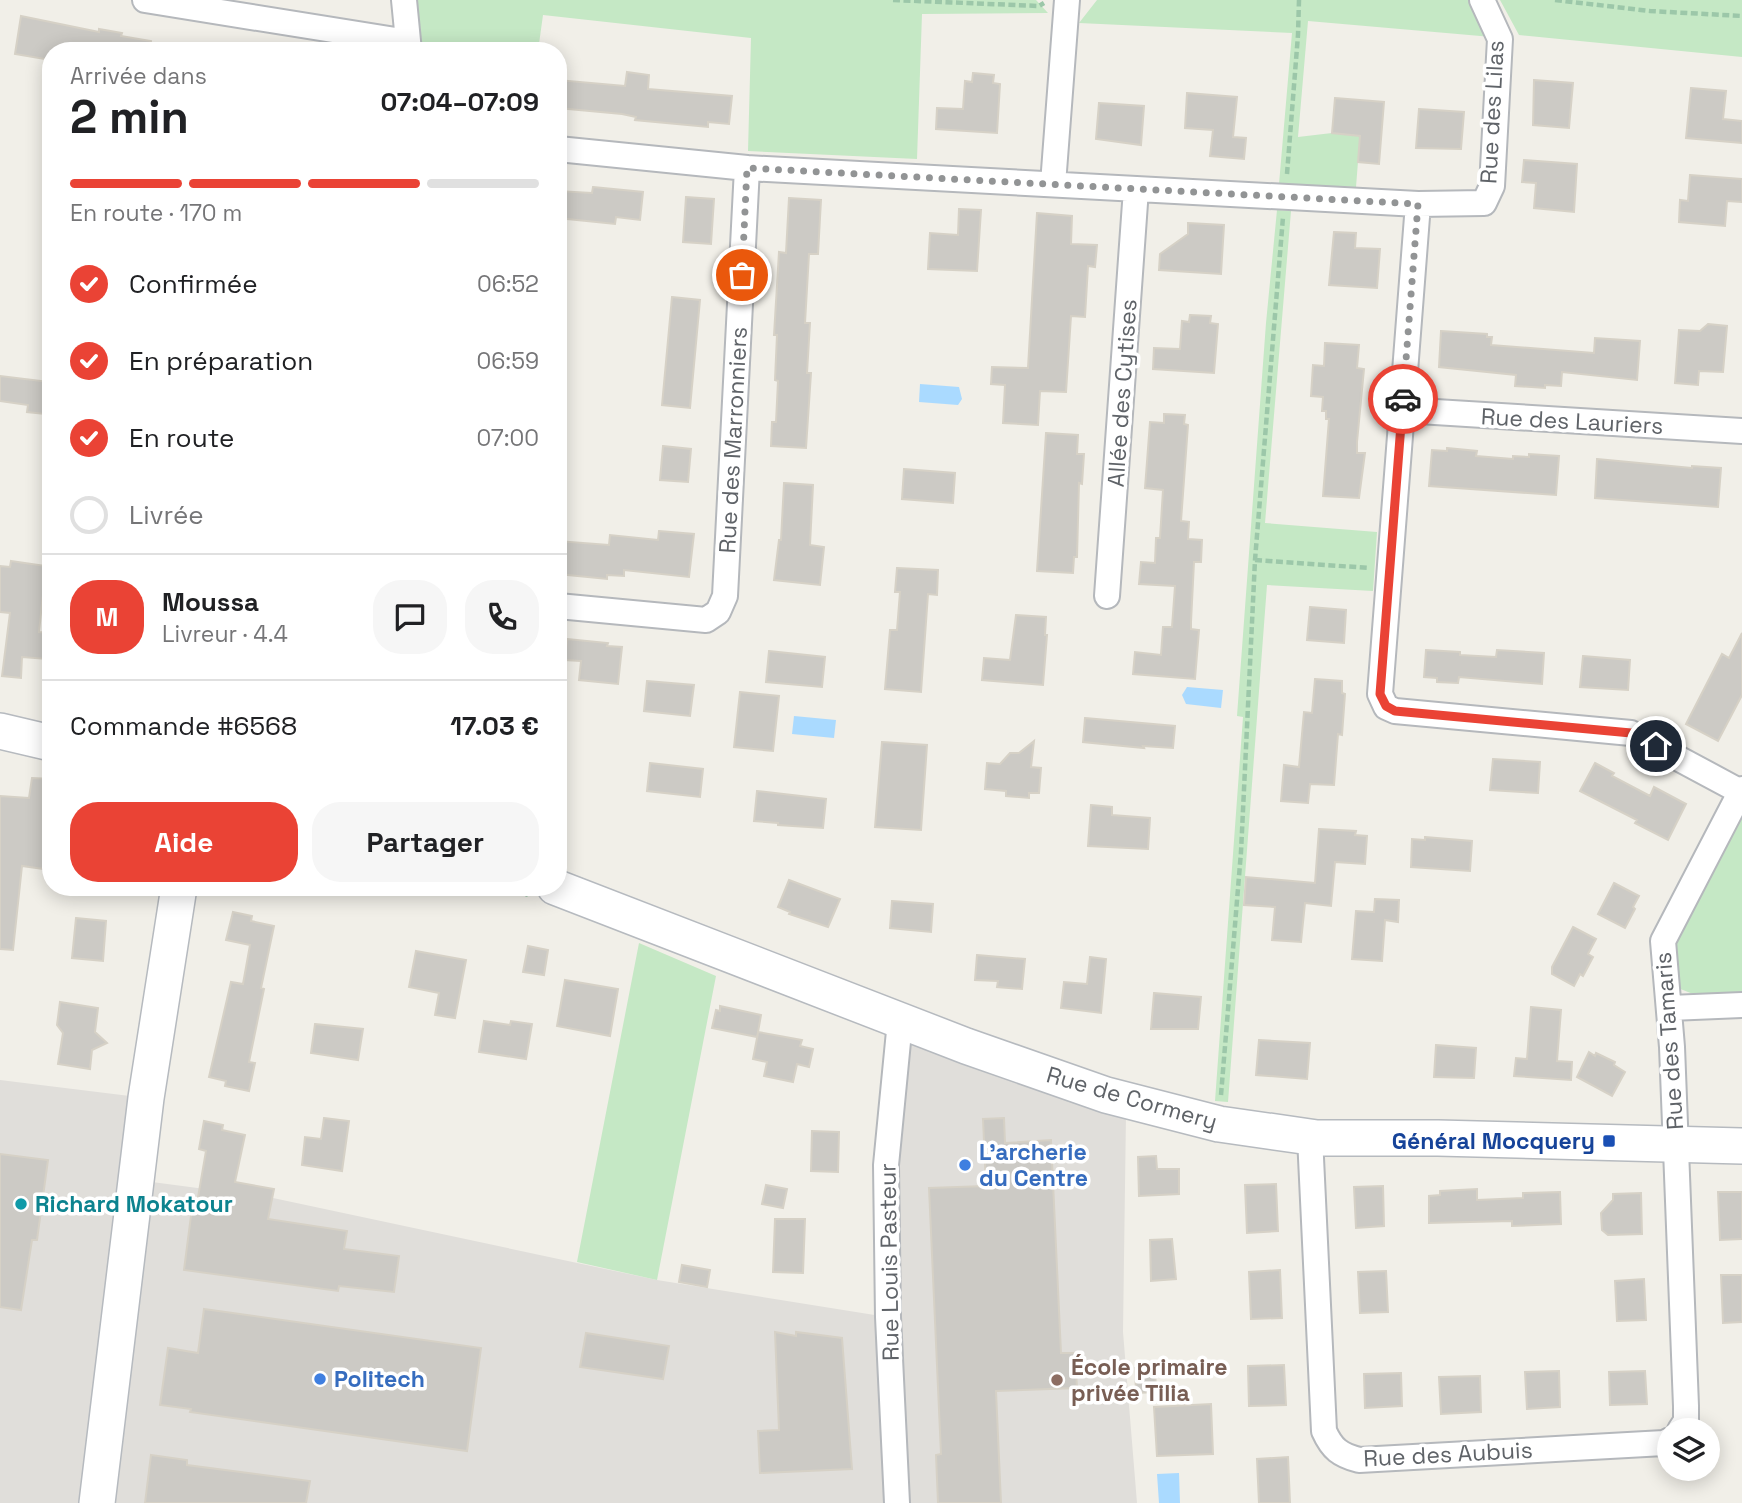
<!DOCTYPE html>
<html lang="fr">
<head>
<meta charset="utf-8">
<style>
	:root { --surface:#fff; --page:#f6f6f6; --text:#202124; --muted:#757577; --line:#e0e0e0; --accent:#ea4335 }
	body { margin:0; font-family:"Space Grotesk",sans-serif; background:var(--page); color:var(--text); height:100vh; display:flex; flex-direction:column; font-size:26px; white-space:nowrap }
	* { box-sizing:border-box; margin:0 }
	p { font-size:23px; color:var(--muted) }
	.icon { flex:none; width:38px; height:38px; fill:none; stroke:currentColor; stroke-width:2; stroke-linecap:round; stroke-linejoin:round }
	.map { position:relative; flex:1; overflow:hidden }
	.details { position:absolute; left:42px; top:42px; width:525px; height:854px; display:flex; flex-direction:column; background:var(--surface); border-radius:28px; box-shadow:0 4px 18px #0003 }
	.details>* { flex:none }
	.buttons { position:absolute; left:1657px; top:1418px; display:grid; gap:14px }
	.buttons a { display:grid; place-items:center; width:63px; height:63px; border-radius:50%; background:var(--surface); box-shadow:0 4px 18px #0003; font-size:35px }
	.pin { position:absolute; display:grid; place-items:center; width:60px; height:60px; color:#fff; margin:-30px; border:4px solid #fff; border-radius:50%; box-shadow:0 2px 7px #0007 }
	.courier { position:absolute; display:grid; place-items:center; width:70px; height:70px; margin:-35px; border:5px solid #ea4335; border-radius:50%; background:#fff; color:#222; box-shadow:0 2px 9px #0007 }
	.headline em { font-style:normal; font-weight:800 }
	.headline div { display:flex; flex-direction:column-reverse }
	.headline { display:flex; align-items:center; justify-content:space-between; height:119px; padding:0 28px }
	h1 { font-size:46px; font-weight:800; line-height:52px }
	.bar { display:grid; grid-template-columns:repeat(4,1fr); gap:10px 7px; align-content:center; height:84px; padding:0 28px }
	.bar i { height:9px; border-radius:5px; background:var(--line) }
	.bar .on { background:var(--accent) }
	.bar p { grid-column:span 4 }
	.line { display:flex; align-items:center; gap:18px; padding:0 28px; border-top:2px solid var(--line) }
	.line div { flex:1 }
	.round { display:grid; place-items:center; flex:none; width:74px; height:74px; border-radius:28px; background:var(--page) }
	ol { padding:0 28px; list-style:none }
	li { display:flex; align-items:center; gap:21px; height:77px }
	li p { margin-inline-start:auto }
	li .icon { padding:7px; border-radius:50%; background:var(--accent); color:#fff; stroke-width:4 }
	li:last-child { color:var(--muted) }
	li i { width:38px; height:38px; border:4px solid var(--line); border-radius:50% }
	.cta { display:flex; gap:14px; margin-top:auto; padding:14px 28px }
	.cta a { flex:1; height:80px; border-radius:28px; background:var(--accent); color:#fff; font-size:28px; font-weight:800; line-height:80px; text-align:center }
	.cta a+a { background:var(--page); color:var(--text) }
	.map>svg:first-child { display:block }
	.industrial { fill:#e0deda }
	.green { fill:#c5e8c5 }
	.water { fill:#aadaff }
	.building { fill:#cccac5; stroke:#d6d1c6; stroke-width:2 }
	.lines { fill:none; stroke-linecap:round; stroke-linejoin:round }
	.street-casing { stroke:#b5b8bc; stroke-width:28 }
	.secondary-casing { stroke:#b6babf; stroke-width:38 }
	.path { stroke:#9cc7a9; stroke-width:4.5; stroke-dasharray:7 3.5; stroke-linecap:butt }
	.street { stroke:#fff; stroke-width:24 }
	.secondary { stroke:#fff; stroke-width:35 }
	.done { stroke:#929495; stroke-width:7; stroke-dasharray:0 12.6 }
	.route { stroke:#ea4335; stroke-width:9 }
	.transit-dot { fill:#1a4fb4; stroke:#fff; stroke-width:2.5 }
	.shop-dot { fill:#3f7fe0; stroke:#fff; stroke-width:2.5 }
	.culture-dot { fill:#0f9aa8; stroke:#fff; stroke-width:2.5 }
	.education-dot { fill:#8d6e63; stroke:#fff; stroke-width:2.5 }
	.labels { text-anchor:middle; stroke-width:7; stroke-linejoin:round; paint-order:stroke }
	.street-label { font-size:23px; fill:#5f6368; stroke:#fff }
	.transit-label { font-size:23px; font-weight:bold; fill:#164399; stroke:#fff; text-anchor:end }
	.shop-label { font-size:23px; font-weight:bold; fill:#366cbe; stroke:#fff; text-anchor:start }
	.culture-label { font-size:23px; font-weight:bold; fill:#0d838f; stroke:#fff; text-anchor:start }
	.education-label { font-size:23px; font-weight:bold; fill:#785e54; stroke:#fff; text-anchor:start }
</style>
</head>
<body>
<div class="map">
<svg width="1742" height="1503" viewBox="0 0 1742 1503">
	<rect width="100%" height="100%" fill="#f1efe8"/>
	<!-- industrial -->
	<path class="industrial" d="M898 1038 1126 1114 1123 1332 1137 1503H0V1080L146 1098 137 1180 273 1198 657 1280 887 1317Z"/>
	<!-- green -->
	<path class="green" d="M416 0H1036L1048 13 922 14 917 159 748 151 751 38 543 15 538 51H423Z
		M1097 0H1474L1492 37 1308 21 1298 137 1332 133 1360 136 1356 187 1279 184 1292 33 1079 23Z
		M1500 0H1742V57L1519 35Z
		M1277 210 1291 211 1265 523 1377 532 1373 591 1267 585 1228 1102 1215 1101 1243 717 1237 716 1266 323Z
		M1742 811V995L1693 994 1678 988 1673 943Z
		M639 943 716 976 657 1280 577 1262Z"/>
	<!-- water -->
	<path class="water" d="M920 384 959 387 962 399 958 405 919 402Z
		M1187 687 1223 690 1221 708 1186 704 1182 695Z
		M794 716 836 720 834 738 792 734Z
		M1179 1473 1180 1503H1159L1157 1474Z"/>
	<!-- building -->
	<path class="building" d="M21 16 99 32V29L122 33 121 36 151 41 150 51H51V60L15 54Z
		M627 72 649 75 648 89 732 96 729 124 708 122V127L635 120 636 117 622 114 558 108V80L625 86Z
		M973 73 994 75 993 83 1000 84 997 133 936 129 937 108 963 109 965 81 972 82Z
		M1534 80 1573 83 1569 128 1533 125Z
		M1691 88 1726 91 1723 119 1742 121V143L1686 138Z
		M1187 93 1237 97 1233 137 1246 138 1244 159 1210 156 1213 130 1185 128Z
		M1335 98 1384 102 1379 164 1358 162 1360 136 1332 133Z
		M1099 103 1144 106 1141 145 1096 139Z
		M1419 109 1464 112 1461 149 1416 148Z
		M1524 160 1577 164 1574 212 1534 208 1536 183 1522 182Z
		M1690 175 1742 179V202L1727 201 1725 226 1679 222 1680 200 1688 201Z
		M593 187 643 192 640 220 616 217 615 224 558 218V191L592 193Z
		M686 197 714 199 711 244 683 242Z
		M789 198 821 200 818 254H809L805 323H810L807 373H811L806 448 771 446 772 422H776L778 381 775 380 777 335H774L779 252 786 253Z
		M959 209 981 210 977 271 928 269 930 233 958 235Z
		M1037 213 1072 216 1071 244 1097 245 1095 267 1088 266 1085 317 1071 316 1066 392 1040 391 1038 425 1003 423 1005 385 991 384 992 367 1028 368Z
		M1188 223 1224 225 1221 274 1159 270 1160 254 1188 234Z
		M1334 232 1356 233 1355 248 1380 249 1377 288 1329 285Z
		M672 297 700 300 690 408 662 405Z
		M1190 315 1211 316 1210 323 1218 324 1214 373 1153 369 1154 348 1180 349 1182 321 1189 322Z
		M1708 324 1727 326 1723 372 1699 371 1698 385 1675 383 1679 330 1700 331Z
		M1441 331 1487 334V337H1492L1491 345 1594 353 1595 338 1640 341 1637 380 1562 372 1561 386 1545 385V388L1515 386 1516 375 1439 367Z
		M1325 343 1359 345 1357 368 1364 369 1357 442V453H1365L1359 498 1323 496 1329 419H1326V411H1322L1323 397 1311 396 1313 365 1324 366Z
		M0 376 50 382 45 414 27 412 28 405 0 401Z
		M1164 414 1185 415 1184 424 1188 425 1181 521 1189 522 1188 539 1202 540 1201 562H1194L1191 622V629L1199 630 1195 679 1133 674 1135 652 1161 655 1163 627H1172L1175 586 1139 584 1141 562 1155 563 1156 538H1160L1163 490 1145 488 1150 422 1164 423Z
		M1046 433 1078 435 1077 454H1084L1082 484 1079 483 1077 557H1074L1073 573 1037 571Z
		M663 446 691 449 688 482 660 480Z
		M1447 448 1477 451 1476 456 1513 459V456L1529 457V454L1559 456 1556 495 1429 486 1432 450 1447 451Z
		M1597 459 1692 468V466L1721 468 1718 507 1595 498Z
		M904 469 955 473 953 503 902 499Z
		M784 483 813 485 810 545 824 547 820 585 774 580 779 540H781Z
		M659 531 694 534 689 577 624 570V576L607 575V579L558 574V541L609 545 610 535 658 540Z
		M11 561 46 566 39 632 48 633 47 659 22 657 21 678 2 676 10 613 0 612V566L10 567Z
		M897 568 938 570 937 595 928 594 921 692 885 689 890 630H897L900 592H895Z
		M1310 607 1346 610 1344 643 1307 640Z
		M1016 615 1046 617 1045 635H1047L1043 685 982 680 984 658 1010 660Z
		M1742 633V695L1718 741 1686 724 1722 654 1729 658Z
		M567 639 608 643 607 646 622 647 618 684 579 680 581 661 565 660Z
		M1426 650 1460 652V655L1496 657 1497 650 1544 653 1542 684 1459 677 1458 683 1437 682V678L1424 677Z
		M769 651 825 657 822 687 766 682Z
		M1583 656 1630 660 1628 690 1580 687Z
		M1315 679 1342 681V693L1345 694 1342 735 1338 734 1334 785 1310 784 1308 803 1281 801 1284 765 1299 767 1304 712 1312 713Z
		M647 681 694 685 690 716 644 711Z
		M740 692 779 696 773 751 734 747Z
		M1085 718 1175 726 1173 748 1143 746 1144 748 1083 742Z
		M1034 741 1031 767 1041 768 1039 793H1029V798L1006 796V791L985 789 987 763 1000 764 1010 753H1019Z
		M882 742 927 745 921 830 875 827Z
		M1493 759 1540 762 1538 793 1490 790Z
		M650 763 703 769 700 797 647 791Z
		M1595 763 1614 773 1612 776 1650 796 1654 787 1686 804 1668 840 1635 823 1637 820 1580 791Z
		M32 778 51 779V870L22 866 13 950 0 949V796L29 798Z
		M757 791 826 799 823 828 778 825V823L754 821Z
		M1091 805 1112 807V815L1150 818 1148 849 1088 846Z
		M1319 829 1356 831 1355 835 1367 836 1365 864 1335 862 1331 906 1305 903 1301 942 1272 940 1275 907 1244 905 1246 877 1315 883Z
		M1425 837 1472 841 1470 871 1411 867 1412 839 1425 840Z
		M789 880 840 899 828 927 789 914 790 912 778 907Z
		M1614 883 1639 896 1633 907 1635 909 1625 928 1598 914Z
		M1375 899 1399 900 1398 922 1385 920 1382 961 1352 959 1356 911 1374 912Z
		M892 901 933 904 931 932 890 928Z
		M233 912 252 916 251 921 274 926 261 988 264 989 249 1062 255 1063 249 1091 225 1086 226 1081 209 1077 231 982 243 984 250 945 226 940Z
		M76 918 106 921 103 961 72 958Z
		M1573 927 1596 939 1588 954 1593 957 1583 976 1580 974 1574 986 1552 974V967Z
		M528 946 548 950 544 975 523 972Z
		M416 951 466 960 455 1018 435 1015 439 993 409 987Z
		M977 955 1025 959 1022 989 997 987 998 981 975 980Z
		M1090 957 1106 959 1101 1013 1061 1008 1064 982 1087 984Z
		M565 980 618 989 610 1036 557 1026Z
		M1154 993 1201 997 1198 1029H1151Z
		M60 1002 98 1008 95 1032 107 1043 92 1050 90 1069 58 1064 63 1033 57 1025Z
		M720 1006 761 1015 758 1032 802 1040 800 1046 813 1049 809 1067 797 1064 793 1082 764 1076 767 1062 753 1059 758 1033 757 1037 712 1028 716 1010 720 1011Z
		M1531 1007 1561 1010 1557 1061 1572 1062 1571 1080 1514 1076 1516 1058 1527 1059Z
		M484 1021 510 1025 511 1021 532 1024 526 1059 479 1052Z
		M315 1024 363 1029 358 1060 311 1053Z
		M1259 1040 1310 1043 1307 1079 1256 1075Z
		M1436 1045 1476 1048 1474 1078 1434 1077Z
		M1589 1052 1595 1056 1596 1053 1615 1062 1614 1065 1625 1072 1612 1096 1577 1077Z
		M324 1118 349 1121 342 1171 302 1165 305 1137 321 1139Z
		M1004 1118 1005 1143 1051 1140 1061 1353H1075L1077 1388 996 1391 1001 1503H938L936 1455 941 1454 929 1188 986 1186 983 1119Z
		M204 1121 223 1125 222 1130 245 1135 235 1182 274 1189 268 1219 347 1231 344 1249 399 1256 394 1292 339 1286 338 1291 184 1270 192 1208 196 1209 206 1151 199 1149Z
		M812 1131 839 1132 838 1172 811 1171Z
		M0 1154 48 1160 37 1240H32L21 1310 0 1307Z
		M1156 1156 1157 1169H1179V1194L1139 1196 1138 1157Z
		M1276 1184 1278 1231 1247 1233 1245 1185Z
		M766 1185 787 1189 783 1208 762 1204Z
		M1383 1186 1384 1226 1356 1228 1354 1187Z
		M1477 1189V1200L1523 1198V1193L1560 1192 1561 1224 1512 1226V1221L1429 1223V1196L1440 1195V1191Z
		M1718 1192H1742V1239L1720 1240Z
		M1641 1193 1642 1234 1608 1235 1602 1230 1601 1213 1613 1200V1194Z
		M775 1219H805L803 1273 773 1272Z
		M1172 1239 1176 1279 1151 1281 1150 1240Z
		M682 1265 710 1270 707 1287 679 1282Z
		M1280 1270 1282 1318 1251 1319 1249 1272Z
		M1386 1271 1388 1312 1360 1313 1358 1272Z
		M1721 1275H1742V1322L1723 1323Z
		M1644 1279 1646 1320 1617 1321 1615 1281Z
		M204 1309 481 1348 467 1451 190 1412 191 1409 160 1405 168 1348 198 1353Z
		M775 1332 796 1336V1332L842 1338 852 1469 760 1473 758 1431 779 1430Z
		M586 1333 669 1346 663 1379 580 1367Z
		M1284 1365 1286 1405 1249 1406 1248 1366Z
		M1155 1367 1156 1392 1136 1393 1135 1368Z
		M1559 1371 1560 1407 1527 1409 1525 1372Z
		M1645 1371 1647 1404 1610 1405 1609 1372Z
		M1401 1373 1402 1406 1365 1408 1364 1374Z
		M1480 1376 1481 1412 1441 1414 1439 1377Z
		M1211 1404 1213 1454 1157 1456 1154 1407Z
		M151 1455 187 1460V1465L310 1481 306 1503H145Z
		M1288 1457 1290 1503H1259L1257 1459Z"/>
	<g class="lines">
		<defs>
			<path id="street" d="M145 0 408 42
				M404 0 409 51
				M558 149 747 168 725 596 718 612 706 620 558 606
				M747 168 1418 204 1484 203 1492 186 1500 39 1482 0
				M1053 184 1067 0
				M1418 204 1380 694 1386 707 1395 711 1631 733 1741 792
				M1403 410 1742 431
				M1107 596 1136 189
				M1670 1008 1742 1005
				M1310 1137 1324 1431C1332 1449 1340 1455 1359 1460L1664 1443 1670 1440
				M1680 1430 1686 1421V1406L1672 1047 1663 941 1742 789
				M897 1503 888 1317 886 1165 900 1021"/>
			<path id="secondary" d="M0 731 51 743
				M555 887 966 1046 1106 1095 1219 1124 1317 1138H1438L1742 1146
				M97 1503 146 1098 179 887"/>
		</defs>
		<!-- street casing -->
		<use href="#street" class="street-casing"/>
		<!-- secondary casing -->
		<use href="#secondary" class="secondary-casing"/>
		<!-- path -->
		<path class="path" d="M893 0 1039 6 1044 3
			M1555 0 1650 11 1742 16
			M1287 174 1298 35 1299 0
			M1255 560 1369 568
			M506 887 528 895
			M1221 1095 1241 852 1255 560 1283 217"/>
		<!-- street -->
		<use href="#street" class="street"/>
		<!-- secondary -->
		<use href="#secondary" class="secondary"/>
	</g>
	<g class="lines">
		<!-- done -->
		<path class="done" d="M742 275 747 168 1418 204 1403 399"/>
		<!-- route -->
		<path class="route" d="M1403 399 1380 694 1386 706 1395 711 1631 733 1656 746"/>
	</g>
	<!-- markers -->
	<rect class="transit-dot" x="1602" y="1134" width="14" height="14" rx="3.5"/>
	<g class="shop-dot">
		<circle cx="965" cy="1165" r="7"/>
		<circle cx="320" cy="1379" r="7"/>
	</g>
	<circle class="culture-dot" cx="21" cy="1204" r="7"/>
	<circle class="education-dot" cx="1057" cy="1380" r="7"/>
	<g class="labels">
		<!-- street labels -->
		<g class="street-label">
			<text transform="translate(1492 112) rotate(-87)" y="8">Rue des Lilas</text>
			<text transform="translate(1122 393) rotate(-86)" y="8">Allée des Cytises</text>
			<text transform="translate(1572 421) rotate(3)" y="8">Rue des Lauriers</text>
			<text transform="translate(733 440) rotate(-87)" y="8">Rue des Marronniers</text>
			<text transform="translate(1669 1041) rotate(-94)" y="8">Rue des Tamaris</text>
			<text transform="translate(1132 1098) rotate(16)" y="8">Rue de Cormery</text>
			<text transform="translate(889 1262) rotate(-91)" y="8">Rue Louis Pasteur</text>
			<text transform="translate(1448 1454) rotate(-3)" y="8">Rue des Aubuis</text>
		</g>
		<!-- transit labels -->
		<g class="transit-label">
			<text x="1595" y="1149">Général Mocquery</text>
		</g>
		<!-- shop labels -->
		<g class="shop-label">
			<text x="979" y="1160">L'archerie<tspan x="979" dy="26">du Centre</tspan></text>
			<text x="334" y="1387">Politech</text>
		</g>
		<!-- culture labels -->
		<g class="culture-label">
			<text x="35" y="1212">Richard Mokatour</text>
		</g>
		<!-- education labels -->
		<g class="education-label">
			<text x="1071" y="1375">École primaire<tspan x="1071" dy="26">privée Tilia</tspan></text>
		</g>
	</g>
</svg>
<div class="buttons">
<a><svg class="icon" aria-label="layers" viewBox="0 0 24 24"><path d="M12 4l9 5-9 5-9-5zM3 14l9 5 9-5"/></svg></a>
</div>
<div class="pin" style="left:742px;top:275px;background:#ea580c"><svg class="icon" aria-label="bag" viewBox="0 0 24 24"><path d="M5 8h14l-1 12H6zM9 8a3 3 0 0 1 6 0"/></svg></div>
<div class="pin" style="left:1656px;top:746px;background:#1f2937"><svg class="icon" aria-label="home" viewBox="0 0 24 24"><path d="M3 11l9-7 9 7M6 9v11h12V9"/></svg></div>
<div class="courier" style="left:1403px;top:399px"><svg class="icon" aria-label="car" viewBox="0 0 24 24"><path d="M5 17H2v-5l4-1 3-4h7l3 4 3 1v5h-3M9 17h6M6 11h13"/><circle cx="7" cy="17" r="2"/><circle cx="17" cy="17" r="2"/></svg></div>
<section class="details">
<div class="headline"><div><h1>2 min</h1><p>Arrivée dans</p></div><em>07:04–07:09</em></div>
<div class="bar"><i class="on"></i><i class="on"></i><i class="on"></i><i></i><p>En route · 170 m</p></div>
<ol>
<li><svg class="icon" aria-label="check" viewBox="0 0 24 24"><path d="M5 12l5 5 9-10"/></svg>Confirmée<p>06:52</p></li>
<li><svg class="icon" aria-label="check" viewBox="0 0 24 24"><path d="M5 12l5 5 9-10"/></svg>En préparation<p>06:59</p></li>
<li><svg class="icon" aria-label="check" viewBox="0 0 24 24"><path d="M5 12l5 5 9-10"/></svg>En route<p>07:00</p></li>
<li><i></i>Livrée</li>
</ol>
<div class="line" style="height:126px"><b class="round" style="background:var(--accent);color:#fff">M</b><div><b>Moussa</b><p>Livreur · 4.4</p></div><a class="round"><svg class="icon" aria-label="chat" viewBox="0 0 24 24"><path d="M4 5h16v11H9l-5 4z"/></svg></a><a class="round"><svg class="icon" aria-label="phone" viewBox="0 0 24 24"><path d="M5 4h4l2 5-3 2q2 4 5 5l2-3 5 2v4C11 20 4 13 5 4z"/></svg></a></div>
<div class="line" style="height:91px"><div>Commande #6568</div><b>17.03 €</b></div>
<div class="cta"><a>Aide</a><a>Partager</a></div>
</section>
</div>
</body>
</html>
